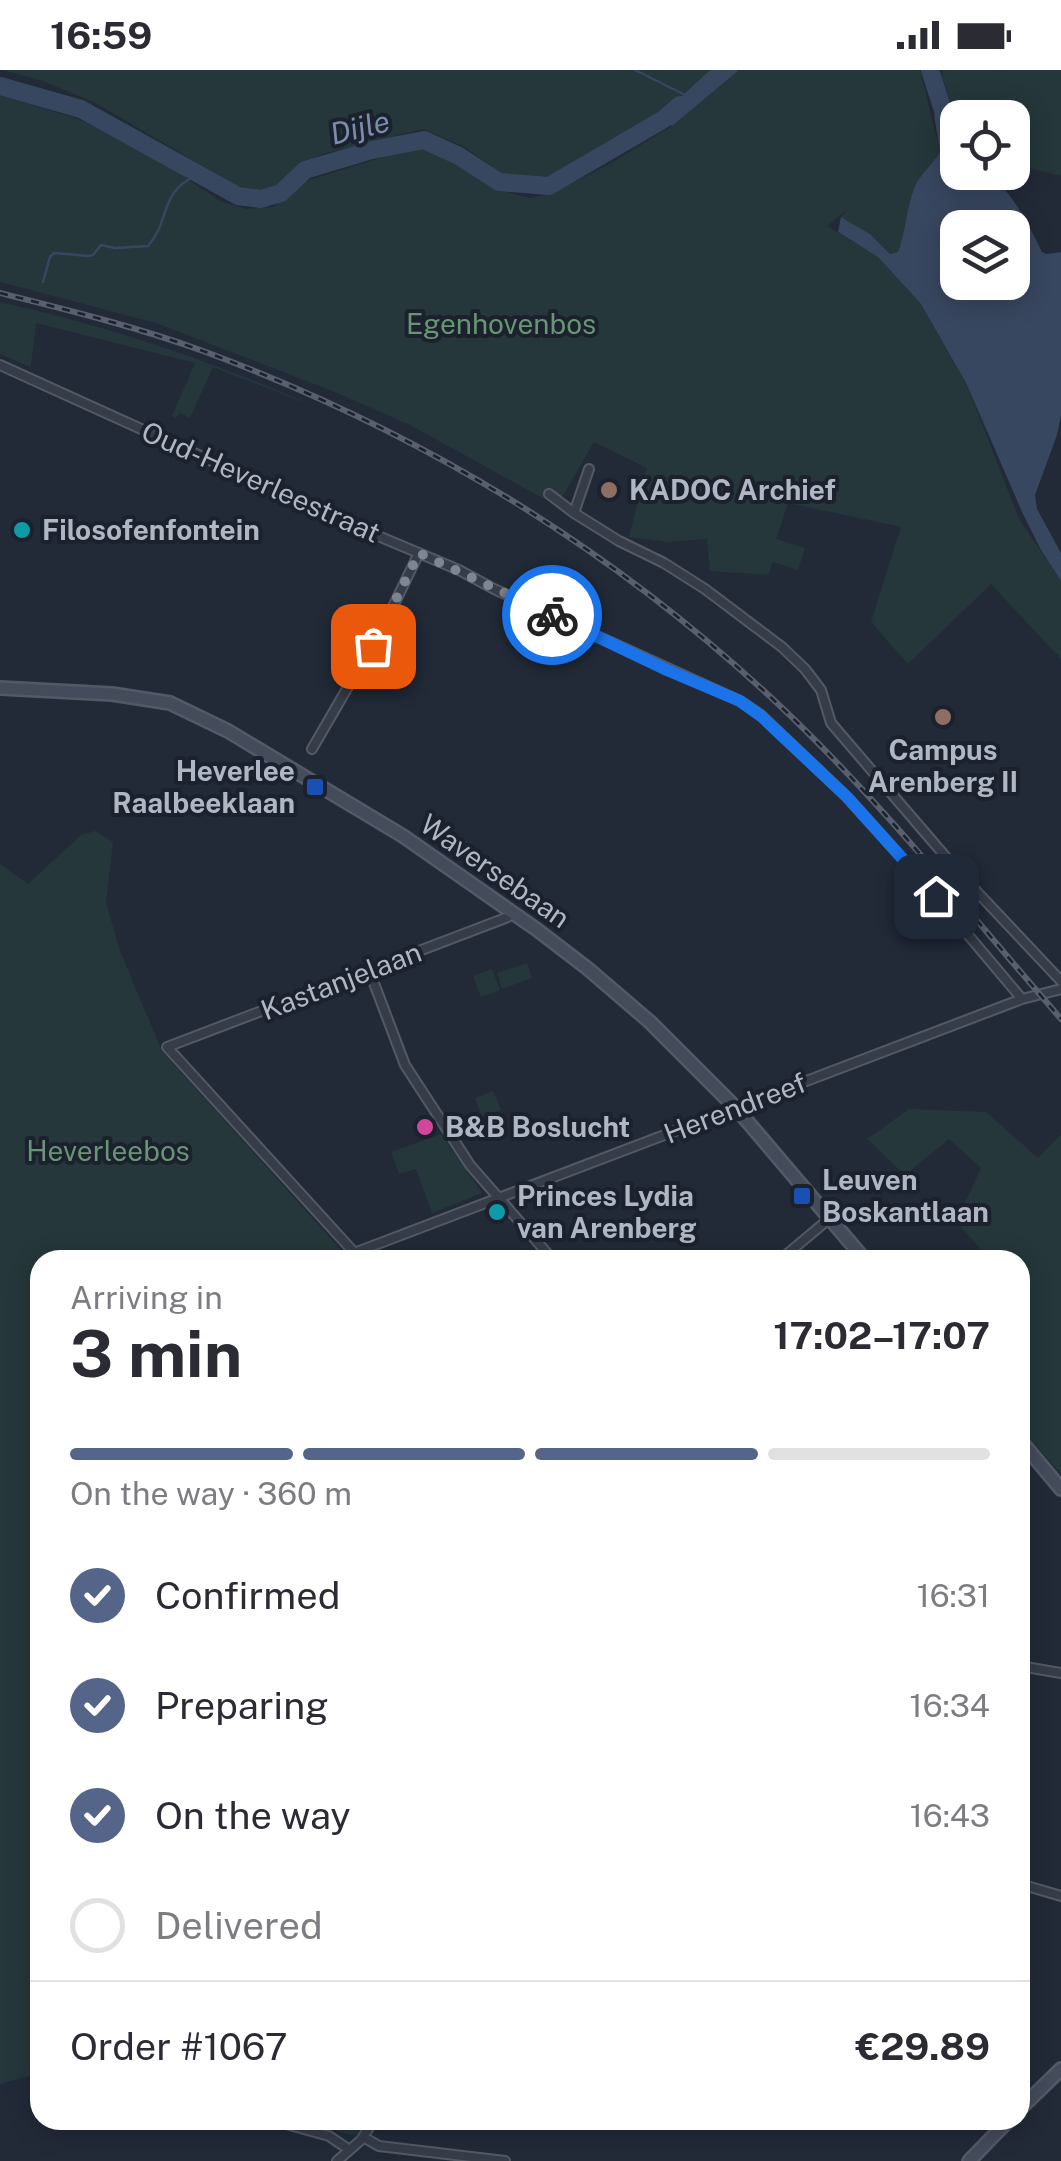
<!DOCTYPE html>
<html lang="en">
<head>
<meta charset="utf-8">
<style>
	:root { --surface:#fff; --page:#f7f7f7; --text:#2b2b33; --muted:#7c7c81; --line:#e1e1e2; --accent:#556589 }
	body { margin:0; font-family:"Public Sans",sans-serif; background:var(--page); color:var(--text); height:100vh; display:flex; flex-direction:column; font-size:38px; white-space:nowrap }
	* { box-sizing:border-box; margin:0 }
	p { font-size:32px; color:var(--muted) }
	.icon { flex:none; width:55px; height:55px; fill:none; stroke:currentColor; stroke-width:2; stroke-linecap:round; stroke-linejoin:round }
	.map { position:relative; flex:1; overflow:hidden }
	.side { position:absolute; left:30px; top:1180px; width:1000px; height:880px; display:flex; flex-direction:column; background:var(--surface); border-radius:30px; box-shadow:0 5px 25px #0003 }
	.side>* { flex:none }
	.controls { position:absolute; left:940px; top:30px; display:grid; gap:20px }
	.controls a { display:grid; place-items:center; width:90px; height:90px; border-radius:20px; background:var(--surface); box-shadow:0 5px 25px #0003; font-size:50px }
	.pin { position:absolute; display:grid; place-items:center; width:85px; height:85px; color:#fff; margin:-42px; border-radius:20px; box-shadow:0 5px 15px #0006 }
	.courier { position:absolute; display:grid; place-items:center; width:100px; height:100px; margin:-50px; border:8px solid #1a73e8; border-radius:50%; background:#fff; color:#222; box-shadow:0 2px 12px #0007 }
	.overview em { font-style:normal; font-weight:700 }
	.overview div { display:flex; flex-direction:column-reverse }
	.overview { display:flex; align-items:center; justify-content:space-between; height:170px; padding:0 40px }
	h1 { font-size:65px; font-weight:700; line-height:75px }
	.bar { display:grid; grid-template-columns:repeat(4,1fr); gap:15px 10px; align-content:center; height:120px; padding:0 40px }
	.bar i { height:12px; border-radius:8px; background:var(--line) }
	.bar .on { background:var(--accent) }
	.bar p { grid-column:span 4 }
	.line { display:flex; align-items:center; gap:25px; padding:0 40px; border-top:2px solid var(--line) }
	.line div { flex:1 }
	ol { padding:0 40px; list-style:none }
	li { display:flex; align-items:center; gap:30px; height:110px }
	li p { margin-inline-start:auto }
	li .icon { padding:10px; border-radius:50%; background:var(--accent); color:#fff; stroke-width:4 }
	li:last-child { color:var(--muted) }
	li i { width:55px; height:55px; border:5px solid var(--line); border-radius:50% }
	.status { display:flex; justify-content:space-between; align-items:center; height:70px; padding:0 50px; background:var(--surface); direction:ltr }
	.status svg { height:28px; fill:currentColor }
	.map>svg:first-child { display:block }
	.green { fill:#25373a }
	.water { fill:#384760; fill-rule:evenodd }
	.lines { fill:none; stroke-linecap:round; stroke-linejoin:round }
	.stream { stroke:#384760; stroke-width:2.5 }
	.river { stroke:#384760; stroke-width:18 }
	.street-casing { stroke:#535a66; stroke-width:12 }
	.secondary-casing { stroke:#535a66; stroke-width:16 }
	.street { stroke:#363c48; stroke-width:8 }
	.secondary { stroke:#444b5b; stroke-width:11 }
	.rail-casing { stroke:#58606f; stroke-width:6 }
	.rail { stroke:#1b212d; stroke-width:2.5; stroke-dasharray:8; stroke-linecap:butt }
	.done { stroke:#7e8693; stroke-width:10; stroke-dasharray:0 18 }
	.route { stroke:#1a73e8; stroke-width:12 }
	.education-dot { fill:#8d6e63; stroke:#1b212d; stroke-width:4 }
	.culture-dot { fill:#0f9aa8; stroke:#1b212d; stroke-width:4 }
	.transit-dot { fill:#1a4fb4; stroke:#1b212d; stroke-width:4 }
	.hotel-dot { fill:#d1479c; stroke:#1b212d; stroke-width:4 }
	.labels { text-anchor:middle; stroke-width:8; stroke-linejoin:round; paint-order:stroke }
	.park-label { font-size:28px; fill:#699475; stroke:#1b212d }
	.street-label { font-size:28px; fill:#b0b7c4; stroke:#1b212d }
	.poi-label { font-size:28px; font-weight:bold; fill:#b0b7c4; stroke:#1b212d; text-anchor:start }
	.water-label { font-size:30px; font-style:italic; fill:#7a8dab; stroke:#1b212d }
</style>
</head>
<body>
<div class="status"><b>16:59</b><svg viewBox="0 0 49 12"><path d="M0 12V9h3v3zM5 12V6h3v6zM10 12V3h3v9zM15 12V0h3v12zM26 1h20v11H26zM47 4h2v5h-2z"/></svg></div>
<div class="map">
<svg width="1061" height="2091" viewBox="0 0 1061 2091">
	<rect width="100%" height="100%" fill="#222a38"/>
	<!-- green -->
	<path class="green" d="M3 0H710L670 37 597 84 548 106 532 109 507 107 463 76 423 59 322 84 301 95 271 120 256 121 235 115 94 32 40 10Z
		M739 0H920L940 82C933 94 921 103 915 116 906 138 906 161 898 182L890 184 870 164 841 147 849 138 827 156 878 187 921 234 969 320 1019 449 1061 511V589L991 514 908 594 871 552 901 457 788 433 776 469 805 478 798 500 773 492 768 505 710 501 707 469 669 472 629 467 647 398 594 372 557 436 410 355 335 322 156 253 0 212V25L78 49 140 77 220 131 247 139 273 137 306 111 403 81 423 79 450 88 492 118 530 128 551 124 606 96 672 56Z
		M942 0H1061V106L1013 94 1012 48H958L957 55 942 6Z
		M0 232C109 256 215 292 316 337L213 297 190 348 179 343 176 348 172 346 195 293 36 253 30 302V297L0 284Z
		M95 761 113 772 106 833 120 881 162 981 350 1190H40V2003L0 2014V794L28 814 81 765Z
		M527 893 532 908 502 919 497 903Z
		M492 899 500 920 481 927 473 906Z
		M493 1021 501 1040 482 1047 475 1028Z
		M909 1039 986 1042 1038 1088 1061 1064V1404L1020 1357V1190H991L956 1152 981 1098 949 1069 905 1105 867 1069Z
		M441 1064 482 1123 432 1143 416 1099 399 1104 391 1082Z
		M297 2050H366L356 2064 351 2065Z"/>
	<!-- water -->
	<path class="water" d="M710 0H739L672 56 664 49 670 37Z
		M949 39 952 52 957 55 958 102C964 102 976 100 983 102 1007 110 1031 160 1042 182L1047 184 1061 182V345L1057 365 1035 425 1037 439 1061 483V511L1041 480 1023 444 967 315 921 234 878 187 838 162 841 147 870 164 890 184 898 182C906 161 906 138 915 116 921 103 933 94 940 82L934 44ZM958 158H1012V212H958Z"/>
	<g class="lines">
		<!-- stream -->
		<path class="stream" d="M635 0 683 24
			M43 212 50 187 54 183 89 186 93 185 101 175 115 178 148 176C172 148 157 124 198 104"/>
		<!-- river -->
		<path class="river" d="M930 0 958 87
			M0 16 81 39 238 126 261 129 281 123 305 100 372 80 424 70 459 86 499 112 549 116 664 49 680 35"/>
		<defs>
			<path id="street" d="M0 295 364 460 459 500 494 519 740 631 761 645 847 727 921 809 1022 929
				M589 399 574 443 619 471 664 493 705 519 782 577 805 599 821 620 831 653 963 807 1061 911
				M549 424 574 443
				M312 679 385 553 419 483
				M369 900 405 995 470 1095 553 1190
				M354 1183 1022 929 1061 919
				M361 1190 167 977 508 847 513 842
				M780 1190 830 1148
				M1020 1596 1061 1603
				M1020 1814 1061 1826
				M272 2050 329 2066 348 2079
				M363 2067 379 2076 505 2091
				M337 2091 361 2070 374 2050"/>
			<path id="secondary" d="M0 618 112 624 170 633 228 661 403 766 536 859 587 898 650 952 736 1038 865 1190
				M1020 1370 1061 1419
				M1020 2039 1061 1999
				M969 2091 1009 2050"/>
		</defs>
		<!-- street casing -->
		<use href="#street" class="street-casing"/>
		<!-- secondary casing -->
		<use href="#secondary" class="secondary-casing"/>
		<!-- street -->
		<use href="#street" class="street"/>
		<!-- secondary -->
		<use href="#secondary" class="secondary"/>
		<defs>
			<path id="rail" d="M0 223C68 240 137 257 203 281 417 360 612 478 778 634 881 731 969 843 1061 949"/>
		</defs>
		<!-- rail casing -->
		<use href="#rail" class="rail-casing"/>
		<!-- rail -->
		<use href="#rail" class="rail"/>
	</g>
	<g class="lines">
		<!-- done -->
		<path class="done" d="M373 576 419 483 552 545"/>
		<!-- route -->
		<path class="route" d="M552 545 667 600 740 631 761 646 847 727 936 826"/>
	</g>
	<!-- markers -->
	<g class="education-dot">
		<circle cx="609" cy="420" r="10"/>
		<circle cx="943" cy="647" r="10"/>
	</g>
	<g class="culture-dot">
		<circle cx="22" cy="460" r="10"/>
		<circle cx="497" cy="1142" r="10"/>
	</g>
	<g class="transit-dot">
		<rect x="305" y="707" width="20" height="20" rx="5"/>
		<rect x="792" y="1116" width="20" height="20" rx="5"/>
	</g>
	<circle class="hotel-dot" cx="425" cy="1057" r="10"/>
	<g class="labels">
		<!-- park labels -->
		<g class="park-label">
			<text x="501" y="264">Egenhovenbos</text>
			<text x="108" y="1091">Heverleebos</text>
		</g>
		<!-- street labels -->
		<g class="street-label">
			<text transform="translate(261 412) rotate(24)" y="10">Oud-Heverleestraat</text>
			<text transform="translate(495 801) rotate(35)" y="10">Waversebaan</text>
			<text transform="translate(341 911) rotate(-21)" y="10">Kastanjelaan</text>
			<text transform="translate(735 1038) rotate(-21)" y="10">Herendreef</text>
		</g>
		<!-- poi labels -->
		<g class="poi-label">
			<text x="629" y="430">KADOC Archief</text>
			<text x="42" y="470">Filosofenfontein</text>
			<text x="943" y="690" text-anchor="middle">Campus<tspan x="943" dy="32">Arenberg II</tspan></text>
			<text x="295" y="711" text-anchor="end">Heverlee<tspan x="295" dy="32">Raalbeeklaan</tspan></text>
			<text x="445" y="1067">B&amp;B Boslucht</text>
			<text x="822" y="1120">Leuven<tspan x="822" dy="32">Boskantlaan</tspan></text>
			<text x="517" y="1136">Princes Lydia<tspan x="517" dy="32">van Arenberg</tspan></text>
		</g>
		<!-- water labels -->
		<g class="water-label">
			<text transform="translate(360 58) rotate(-14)" y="10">Dijle</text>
		</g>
	</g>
</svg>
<div class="controls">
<a><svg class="icon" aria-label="locate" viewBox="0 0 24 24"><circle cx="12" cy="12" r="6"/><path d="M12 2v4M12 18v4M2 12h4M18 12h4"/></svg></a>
<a><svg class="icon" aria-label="layers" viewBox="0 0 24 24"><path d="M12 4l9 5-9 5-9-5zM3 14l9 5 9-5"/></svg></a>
</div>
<div class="pin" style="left:373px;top:576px;background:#ea580c"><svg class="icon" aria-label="bag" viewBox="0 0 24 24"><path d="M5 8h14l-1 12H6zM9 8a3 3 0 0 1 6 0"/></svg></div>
<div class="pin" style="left:936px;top:826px;background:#1f2937"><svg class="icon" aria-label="home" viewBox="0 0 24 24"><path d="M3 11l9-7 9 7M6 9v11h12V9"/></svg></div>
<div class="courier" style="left:552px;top:545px"><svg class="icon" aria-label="bike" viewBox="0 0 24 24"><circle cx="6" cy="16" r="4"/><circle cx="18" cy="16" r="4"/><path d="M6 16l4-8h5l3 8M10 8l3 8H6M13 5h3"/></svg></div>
<section class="side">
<div class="overview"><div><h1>3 min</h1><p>Arriving in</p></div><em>17:02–17:07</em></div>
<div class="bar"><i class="on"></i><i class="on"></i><i class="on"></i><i></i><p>On the way · 360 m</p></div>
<ol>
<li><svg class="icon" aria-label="check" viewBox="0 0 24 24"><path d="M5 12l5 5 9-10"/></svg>Confirmed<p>16:31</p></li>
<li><svg class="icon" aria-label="check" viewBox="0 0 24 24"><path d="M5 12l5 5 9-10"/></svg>Preparing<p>16:34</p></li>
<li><svg class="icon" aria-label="check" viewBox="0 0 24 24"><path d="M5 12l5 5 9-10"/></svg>On the way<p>16:43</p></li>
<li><i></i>Delivered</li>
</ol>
<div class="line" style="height:130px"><div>Order #1067</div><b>€29.89</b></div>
</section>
</div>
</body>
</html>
